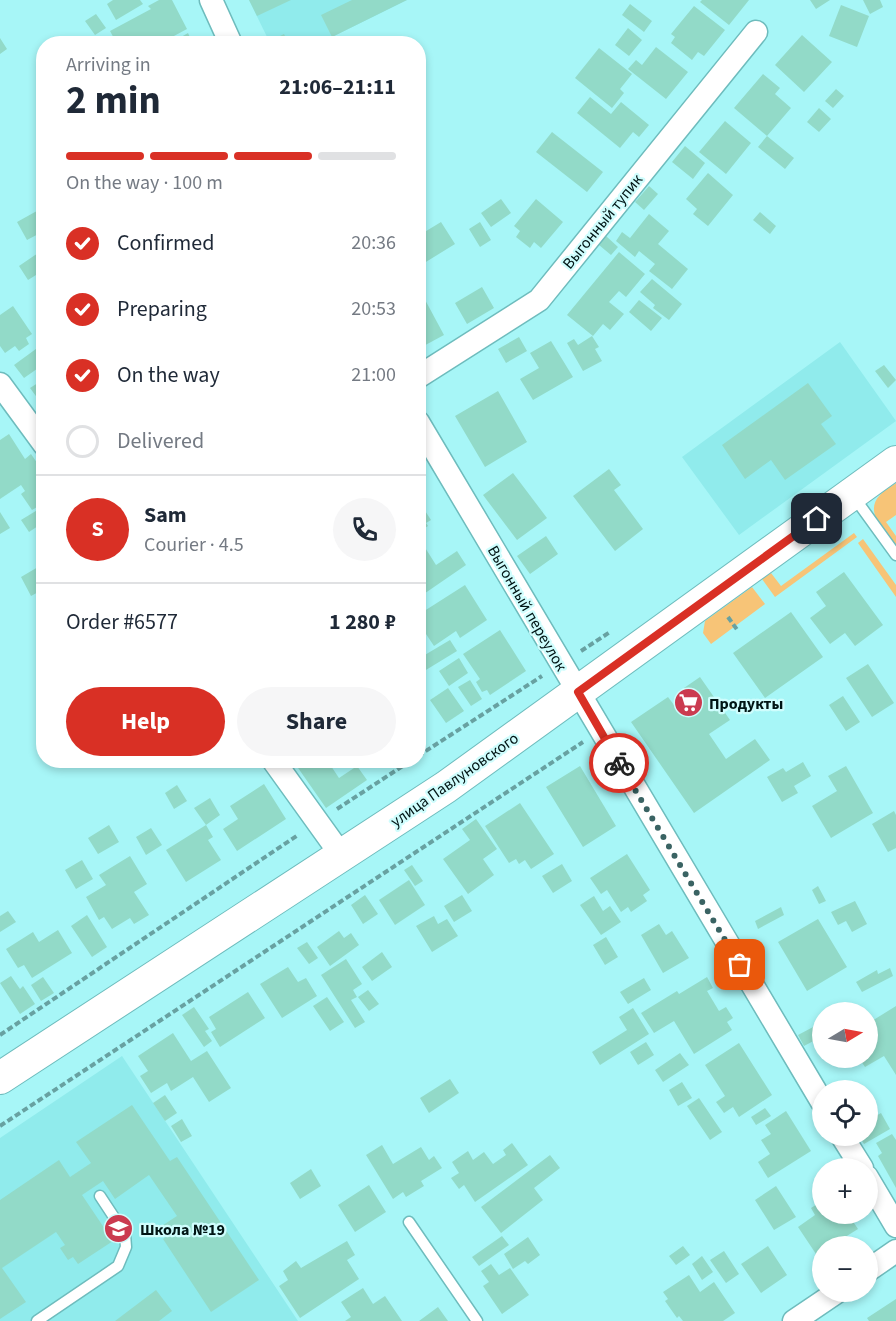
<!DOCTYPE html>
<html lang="en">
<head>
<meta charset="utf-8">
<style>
	:root { --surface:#fff; --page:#f6f6f7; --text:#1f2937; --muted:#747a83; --line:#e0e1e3; --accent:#d93025 }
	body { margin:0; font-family:"Source Sans 3",sans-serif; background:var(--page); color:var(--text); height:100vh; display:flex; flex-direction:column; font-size:22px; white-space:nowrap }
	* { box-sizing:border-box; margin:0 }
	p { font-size:20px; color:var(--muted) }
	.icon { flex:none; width:33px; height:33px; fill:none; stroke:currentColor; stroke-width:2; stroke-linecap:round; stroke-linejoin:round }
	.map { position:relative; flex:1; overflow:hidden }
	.details { position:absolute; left:36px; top:36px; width:390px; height:732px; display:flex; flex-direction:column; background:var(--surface); border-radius:24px; box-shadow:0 3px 9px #0003 }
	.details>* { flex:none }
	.needle { width:39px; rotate:80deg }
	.fabs { position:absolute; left:812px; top:1002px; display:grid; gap:12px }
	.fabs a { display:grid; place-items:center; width:66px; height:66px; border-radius:50%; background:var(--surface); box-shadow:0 3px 9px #0003; font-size:30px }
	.pin { position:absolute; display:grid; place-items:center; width:51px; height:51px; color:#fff; margin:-26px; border-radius:12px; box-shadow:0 3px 9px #0006 }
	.courier { position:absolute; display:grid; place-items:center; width:60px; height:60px; margin:-30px; border:4px solid #d93025; border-radius:50%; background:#fff; color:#222; box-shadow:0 2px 8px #0007 }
	.headline em { font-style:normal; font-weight:700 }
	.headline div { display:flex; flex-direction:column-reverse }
	.headline { display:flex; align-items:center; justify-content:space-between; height:102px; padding:0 30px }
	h1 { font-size:39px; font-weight:700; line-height:45px }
	.bar { display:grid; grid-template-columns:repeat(4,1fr); gap:9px 6px; align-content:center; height:72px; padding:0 30px }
	.bar i { height:8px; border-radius:4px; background:var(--line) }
	.bar .on { background:var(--accent) }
	.bar p { grid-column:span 4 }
	.line { display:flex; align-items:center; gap:15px; padding:0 30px; border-top:2px solid var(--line) }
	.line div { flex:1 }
	.round { display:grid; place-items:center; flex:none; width:63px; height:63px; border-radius:32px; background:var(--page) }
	ol { padding:0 30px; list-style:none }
	li { display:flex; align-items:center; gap:18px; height:66px }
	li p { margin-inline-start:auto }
	li .icon { padding:6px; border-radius:50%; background:var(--accent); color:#fff; stroke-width:4 }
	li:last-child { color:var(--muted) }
	li i { width:33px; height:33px; border:3px solid var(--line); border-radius:50% }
	.action { display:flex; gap:12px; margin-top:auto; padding:12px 30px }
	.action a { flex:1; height:69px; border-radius:36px; background:var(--accent); color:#fff; font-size:24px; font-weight:700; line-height:69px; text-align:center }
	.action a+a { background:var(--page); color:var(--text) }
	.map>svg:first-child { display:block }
	.built { fill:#90ebec }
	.green { fill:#f7c477 }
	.building { fill:#92dac8 }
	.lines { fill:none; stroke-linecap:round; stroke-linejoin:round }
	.lane-casing { stroke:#6ebcbd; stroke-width:13 }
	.street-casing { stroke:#6ebcbd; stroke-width:25 }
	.secondary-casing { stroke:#6ebcbd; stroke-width:34 }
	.path { stroke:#68a1a1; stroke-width:4; stroke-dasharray:6 3; stroke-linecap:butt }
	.lane { stroke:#fff; stroke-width:10 }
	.street { stroke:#fff; stroke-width:22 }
	.secondary { stroke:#fff; stroke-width:32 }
	.done { stroke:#3a6363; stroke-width:6; stroke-dasharray:0 10.8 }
	.route { stroke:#d93025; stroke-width:8 }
	.labels { text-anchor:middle; stroke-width:4.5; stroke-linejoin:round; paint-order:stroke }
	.street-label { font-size:16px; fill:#001414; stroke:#cffdfd }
	.poi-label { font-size:16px; font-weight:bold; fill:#001414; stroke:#cffdfd; text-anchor:start }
</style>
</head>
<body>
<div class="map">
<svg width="896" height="1321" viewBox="0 0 896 1321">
	<rect width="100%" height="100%" fill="#a7f6f7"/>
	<!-- built -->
	<path class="built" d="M249 0H407L332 37 334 44 270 43Z
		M840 342 896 421 739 535 682 457Z
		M122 1056 298 1321H0V1138Z"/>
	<!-- green -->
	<path class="green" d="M896 483V515L886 522 896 536V546C886 533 863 512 880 495 884 490 891 487 896 483Z
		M854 533 857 537 775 597 762 579 771 573 781 586Z
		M863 539 896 585V597L858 543Z
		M752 587 765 604 711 644 703 633 705 621Z"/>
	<!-- building -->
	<path class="building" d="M113 0H140L143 4 116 20 107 4Z
		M159 0H172L187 29 159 44H129L127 39 117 44 110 31 151 9 148 6Z
		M249 0H291L257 16Z
		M352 0H407L332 37 321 15Z
		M702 0H749L729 25 700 2Z
		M810 0H830L816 9Z
		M863 0H880L883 7 870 14Z
		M630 4 652 21 644 32 622 15Z
		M841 5 869 16 857 47 829 36Z
		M694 6 725 30 704 56 698 52 692 60 671 43 675 37 671 34Z
		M96 14 106 28 95 35 85 21Z
		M628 28 642 40 629 56 615 45Z
		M188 33 193 44H169Z
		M284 34 289 44H272L270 41Z
		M802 35 832 62 804 92 775 65Z
		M0 38 7 49 0 54Z
		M656 47 688 72 666 99 628 69 636 60 642 65Z
		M599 48 632 74 620 89 624 93 612 108 575 78Z
		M763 74 780 88 775 94 791 108 767 136 734 108Z
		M836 89 844 96 833 108 825 101Z
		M590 97 611 114 621 102 649 125 639 137 633 132 620 148 577 113Z
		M819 108 831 119 819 132 807 122Z
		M725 121 751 143 726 174 699 152Z
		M552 132 603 172 587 192 536 152Z
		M767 136 794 158 785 169 758 147Z
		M685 146 705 163 693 179 672 162Z
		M708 173 733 195 708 226 693 214 697 209 686 199Z
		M649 186 658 194 644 210 635 202Z
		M501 199 511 213 491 227 481 213Z
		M536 199 563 222 541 248 534 242 530 248 516 237 520 231 514 226Z
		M44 207V231L27 240 17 222Z
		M760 212 776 226 770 234 753 220Z
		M649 214 669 231 658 244 688 269 672 289 649 271 655 264 639 251 635 257 616 241 622 232 630 238Z
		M441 222 455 244 421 265 418 261V236Z
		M480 222 491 240 480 247 469 229Z
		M606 236 618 247 611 255 599 245Z
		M41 251 44 254V270L28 280 19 266Z
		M619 252 645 274 626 297 619 291 609 302 624 314 610 330 603 324 593 336 567 315Z
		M652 279 682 304 669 320 653 308 655 305 640 292Z
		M482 287 494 308 467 324 455 303Z
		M423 296 444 335 418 349V298Z
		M639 300 662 318 651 331 629 312Z
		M13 306 32 334 26 338 29 344 19 351 15 346 5 353 0 346V315Z
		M592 336 599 347 595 349 602 361 583 371 567 343 574 339 578 345Z
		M519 337 527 351 506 363 498 349Z
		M551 341 573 377 533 400 520 379 539 368 530 353Z
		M40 346 44 351V364L24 378 14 365Z
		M884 365 896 380 888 388 875 371Z
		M44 379V407L30 388Z
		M808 383 832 416 821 424 836 444 785 480 771 460 745 479 722 445Z
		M498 391 527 442 485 467 455 416Z
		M9 434 25 459 31 454 44 473V503L32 510 21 494 25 491 21 485 0 499V440Z
		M609 469 621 485 614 490 643 529 615 551 573 496Z
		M513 473 547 518 517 540 483 495Z
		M418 500 431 520 426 523 428 526 418 532Z
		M44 506V522L29 532 21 520Z
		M0 512 10 528 0 534Z
		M546 536 558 554 530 574 517 556Z
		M424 546 436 565 457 551 466 565 418 598V550Z
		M38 567 44 577V589L31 596 21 577Z
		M844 572 883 625 855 646 845 633 830 644 810 618 826 606 816 592Z
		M465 585 487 620 460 638 456 631 434 646 418 622V615Z
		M791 612 823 657 765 698 733 653Z
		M500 630 526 671 490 695 487 690 482 692 476 682 480 679 463 654Z
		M450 640 457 651 421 673 418 670V659Z
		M459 658 468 673 449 686 439 671Z
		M868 664 894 703 872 717 846 678Z
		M700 677 730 720 709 734 726 759 755 739 770 760 694 813 631 722 668 697 674 705 688 695 684 688Z
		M470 680 482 699 471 706 458 687Z
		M448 688 464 711 446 723 430 700Z
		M843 696 860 722 846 731 829 705Z
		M303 760H327L339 778 357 766 367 780 326 808 296 765Z
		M803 762 811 776 794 786 798 793 782 802 767 777 783 768 786 772Z
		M580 766 616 826 583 847 546 787Z
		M846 766 873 813 831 838 812 806 837 791 828 776Z
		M264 784 286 819 237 851 223 829 238 819 230 806Z
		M177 785 187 801 174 809 165 793Z
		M210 798 220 815 206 825 194 808Z
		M520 803 554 854 531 869 525 860 519 864 516 859 509 863 485 826Z
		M894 811 896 815V848L888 852 872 824Z
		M476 819 497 849 483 859 494 875 468 894 443 859 470 840 462 829Z
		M109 825 119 842 98 854 88 838Z
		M206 825 213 837 208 840 221 860 186 882 166 850Z
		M151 828 162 845 146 855 136 837Z
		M627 854 650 890 643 895 647 901 631 912 628 907 621 912 607 890 601 894 590 878Z
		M130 856 147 884 134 892 149 915 134 924 130 918 112 929 104 917 99 920 86 897 106 885 99 875Z
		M82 860 93 879 76 889 65 870Z
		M562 864 572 881 553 893 542 876Z
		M412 865 423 881 415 886 404 870Z
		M409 880 425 905 395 925 379 900Z
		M818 886 826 901 819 904 812 890Z
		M365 895 378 914 363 924 351 905Z
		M462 895 472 911 454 922 444 906Z
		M594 896 603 911 610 906 621 922 601 935 580 905Z
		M855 901 867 924 852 932 846 921 838 925 831 912Z
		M781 907 784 915 758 929 755 921Z
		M8 911 16 922 0 932V916Z
		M87 915 107 947 92 957 71 926Z
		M434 916 438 924 447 919 458 936 432 952 416 926Z
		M818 919 847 967 807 991 778 942Z
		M659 924 666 935 672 931 689 958 663 973 641 935Z
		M58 930 72 953 32 978 24 965 18 968 6 949 33 932 39 942Z
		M339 931 344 938 351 933 359 945 330 966 317 947Z
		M606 937 618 957 605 965 593 945Z
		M307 942 318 958 309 964 297 948Z
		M382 952 392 967 372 981 362 967Z
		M346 959 362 984 353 990 357 997 351 1000 365 1022 355 1028 321 975Z
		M288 967 298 982 306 978 317 996 282 1018 260 984Z
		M890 968 893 976 862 992 856 982 877 970 878 974Z
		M11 976 20 989 23 986 35 1004 20 1014 0 983Z
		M43 977 54 993 41 1001 31 985Z
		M707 977 713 988 707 991 719 1011 726 1007 733 1018 727 1022 732 1030 694 1054 674 1021 654 1033 641 1013 677 991 679 994Z
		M644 978 651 990 628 1004 620 992Z
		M368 990 379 1004 369 1011 358 997Z
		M248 992 265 1018 220 1047 211 1032 216 1029 209 1017Z
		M327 997 344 1022 330 1031 313 1006Z
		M896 1006V1075L884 1056 865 1067 859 1058H867V1041L873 1038 867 1029V1024Z
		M194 1007 209 1029 205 1031 212 1041 204 1047 182 1015Z
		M633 1008 649 1034 600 1065 592 1052 627 1030 619 1017Z
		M815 1026 821 1037 804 1046 798 1035Z
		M173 1033 191 1061 207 1051 231 1088 209 1102 193 1077 171 1091 167 1083 151 1093 140 1076 148 1071 138 1056Z
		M646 1042 654 1055 638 1065 630 1052Z
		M739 1043 772 1095 739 1117 733 1107 724 1113 716 1102 725 1096 705 1065Z
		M680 1053 689 1065 663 1082 655 1070Z
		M450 1079 459 1093 429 1113 420 1098Z
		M682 1082 692 1098 678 1106 669 1090Z
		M165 1095 177 1113 165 1121 153 1103Z
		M699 1098 722 1132 710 1140 687 1106Z
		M132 1105 170 1161 177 1157 259 1280 211 1312 163 1239 166 1237 160 1227 177 1216 149 1175 115 1199 103 1181 82 1195 113 1241 78 1264 73 1257 68 1260 60 1248 65 1245 56 1232 2 1268 26 1302 0 1319V1200L59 1160 70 1177 91 1163 76 1142Z
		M765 1108 771 1116 756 1125 751 1117Z
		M786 1111 811 1151 768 1178 758 1162 770 1154 761 1140 771 1134 765 1125Z
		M881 1113 890 1129 864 1144 859 1136H867V1121Z
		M182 1119 192 1136 181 1142 171 1126Z
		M892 1134 896 1140V1188L878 1156 882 1153 876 1143Z
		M512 1143 528 1165 475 1202 464 1185 459 1189 451 1178 459 1173 452 1162 468 1151 473 1160 484 1152 493 1164 506 1155 503 1150Z
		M382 1145 393 1164 421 1147 429 1160 434 1156 442 1168 421 1181 424 1186 406 1197 403 1192 393 1199 366 1155Z
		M550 1155 560 1168 534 1188 543 1200 501 1233 481 1207Z
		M311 1169 321 1186 300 1199 290 1183Z
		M369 1185 386 1212 355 1232 338 1205Z
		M776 1186 796 1217 774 1230 755 1200Z
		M822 1201V1214H848L858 1229 834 1244 836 1246H822V1263L798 1227 815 1215 811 1208Z
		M502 1236 509 1245 479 1266 472 1257Z
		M528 1237 540 1255 528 1264 525 1261 513 1269 504 1254Z
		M347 1241 355 1255 347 1260 359 1279 300 1318 279 1286 288 1280 283 1271 296 1261 301 1268Z
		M683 1246 690 1255 676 1265 669 1256Z
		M768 1246 787 1275 761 1293 741 1264Z
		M724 1251 739 1274 726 1283 710 1260Z
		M702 1256 713 1272 702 1280 692 1264Z
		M491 1264 499 1275 510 1268 529 1295 502 1314 483 1286 489 1282 481 1271Z
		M689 1275 700 1292 714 1282 735 1313 723 1321H683L679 1316 677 1318 665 1301 668 1299 663 1292Z
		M363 1288 373 1304 385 1296 402 1321H345L351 1317 341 1302Z
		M156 1290 172 1311 159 1321H115Z
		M896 1299V1321H869L867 1318Z
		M438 1307 448 1321H419Z"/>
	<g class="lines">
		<defs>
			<path id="lane" d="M854 497 896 555
				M409 1222 477 1321
				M37 1321 118 1266 126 1247 125 1234 100 1196"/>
			<path id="street" d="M211 0 231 44
				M418 377 539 300 756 32
				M0 384 44 444
				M418 422 822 1102
				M273 760 342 856
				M842 1136 862 1168
				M867 1177 896 1226
				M867 1271 896 1251
				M794 1321 837 1292"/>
			<path id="secondary" d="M0 1078 446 787 896 462"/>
		</defs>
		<!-- lane casing -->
		<use href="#lane" class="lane-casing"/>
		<!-- street casing -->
		<use href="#street" class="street-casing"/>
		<!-- secondary casing -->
		<use href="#secondary" class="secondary-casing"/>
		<!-- path -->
		<path class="path" d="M728 617 738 631
			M581 651 610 632
			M418 756 542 676
			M337 809 412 760
			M0 1035 298 835
			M0 1126 583 742"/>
		<!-- lane -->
		<use href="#lane" class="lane"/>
		<!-- street -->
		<use href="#street" class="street"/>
		<!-- secondary -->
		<use href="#secondary" class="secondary"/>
	</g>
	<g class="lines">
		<!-- done -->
		<path class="done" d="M619 763 740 965"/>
		<!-- route -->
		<path class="route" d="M619 763 578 692 817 519"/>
	</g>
	<!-- icons -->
	<defs>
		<symbol id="supermarket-disc" viewBox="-11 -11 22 22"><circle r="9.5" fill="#cb3b50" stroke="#cffdfd"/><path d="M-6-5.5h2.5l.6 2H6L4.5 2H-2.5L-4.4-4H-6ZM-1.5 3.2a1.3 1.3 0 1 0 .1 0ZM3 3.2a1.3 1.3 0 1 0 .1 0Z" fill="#fff"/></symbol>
		<symbol id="school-disc" viewBox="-11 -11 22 22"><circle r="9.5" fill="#cb3b50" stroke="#cffdfd"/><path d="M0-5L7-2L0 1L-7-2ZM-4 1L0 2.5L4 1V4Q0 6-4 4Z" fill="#fff"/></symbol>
	</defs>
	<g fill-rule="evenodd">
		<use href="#supermarket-disc" x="672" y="686" width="33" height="33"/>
		<use href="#school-disc" x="102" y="1212" width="33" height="33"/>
	</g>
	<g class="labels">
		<!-- street labels -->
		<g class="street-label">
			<text transform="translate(602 221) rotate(-51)" y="6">Выгонный тупик</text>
			<text transform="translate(528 608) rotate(60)" y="6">Выгонный переулок</text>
			<text transform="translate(454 779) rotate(-35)" y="6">улица Павлуновского</text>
		</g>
		<!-- poi labels -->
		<g class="poi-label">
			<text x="709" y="709">Продукты</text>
			<text x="140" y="1235">Школа №19</text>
		</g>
	</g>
</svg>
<div class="fabs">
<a><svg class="needle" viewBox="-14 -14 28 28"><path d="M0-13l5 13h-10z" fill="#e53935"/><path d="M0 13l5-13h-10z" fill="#747a83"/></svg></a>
<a><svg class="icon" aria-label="locate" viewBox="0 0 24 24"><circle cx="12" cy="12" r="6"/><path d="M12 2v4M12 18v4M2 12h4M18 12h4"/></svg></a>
<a>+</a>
<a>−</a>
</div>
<div class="pin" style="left:740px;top:965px;background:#ea580c"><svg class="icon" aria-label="bag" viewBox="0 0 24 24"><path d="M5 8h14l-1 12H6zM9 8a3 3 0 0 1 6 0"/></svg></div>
<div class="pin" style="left:817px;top:519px;background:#1f2937"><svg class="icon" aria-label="home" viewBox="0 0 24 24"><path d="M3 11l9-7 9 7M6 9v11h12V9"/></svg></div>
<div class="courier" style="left:619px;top:763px"><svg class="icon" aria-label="bike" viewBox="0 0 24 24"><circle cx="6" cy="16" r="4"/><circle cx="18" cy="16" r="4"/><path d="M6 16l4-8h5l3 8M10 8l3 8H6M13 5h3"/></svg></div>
<section class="details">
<div class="headline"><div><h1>2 min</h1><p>Arriving in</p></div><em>21:06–21:11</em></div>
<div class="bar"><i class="on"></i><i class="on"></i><i class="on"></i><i></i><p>On the way · 100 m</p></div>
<ol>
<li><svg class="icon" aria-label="check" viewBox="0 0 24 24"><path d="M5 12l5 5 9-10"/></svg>Confirmed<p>20:36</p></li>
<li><svg class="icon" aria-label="check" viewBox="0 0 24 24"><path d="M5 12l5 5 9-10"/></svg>Preparing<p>20:53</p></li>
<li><svg class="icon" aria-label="check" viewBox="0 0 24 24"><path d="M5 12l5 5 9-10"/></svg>On the way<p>21:00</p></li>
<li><i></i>Delivered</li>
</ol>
<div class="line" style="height:108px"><b class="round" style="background:var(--accent);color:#fff">S</b><div><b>Sam</b><p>Courier · 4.5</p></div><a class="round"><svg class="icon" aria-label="phone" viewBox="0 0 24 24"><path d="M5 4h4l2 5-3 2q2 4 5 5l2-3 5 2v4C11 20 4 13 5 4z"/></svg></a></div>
<div class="line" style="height:78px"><div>Order #6577</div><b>1 280 ₽</b></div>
<div class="action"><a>Help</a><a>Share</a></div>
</section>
</div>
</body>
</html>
